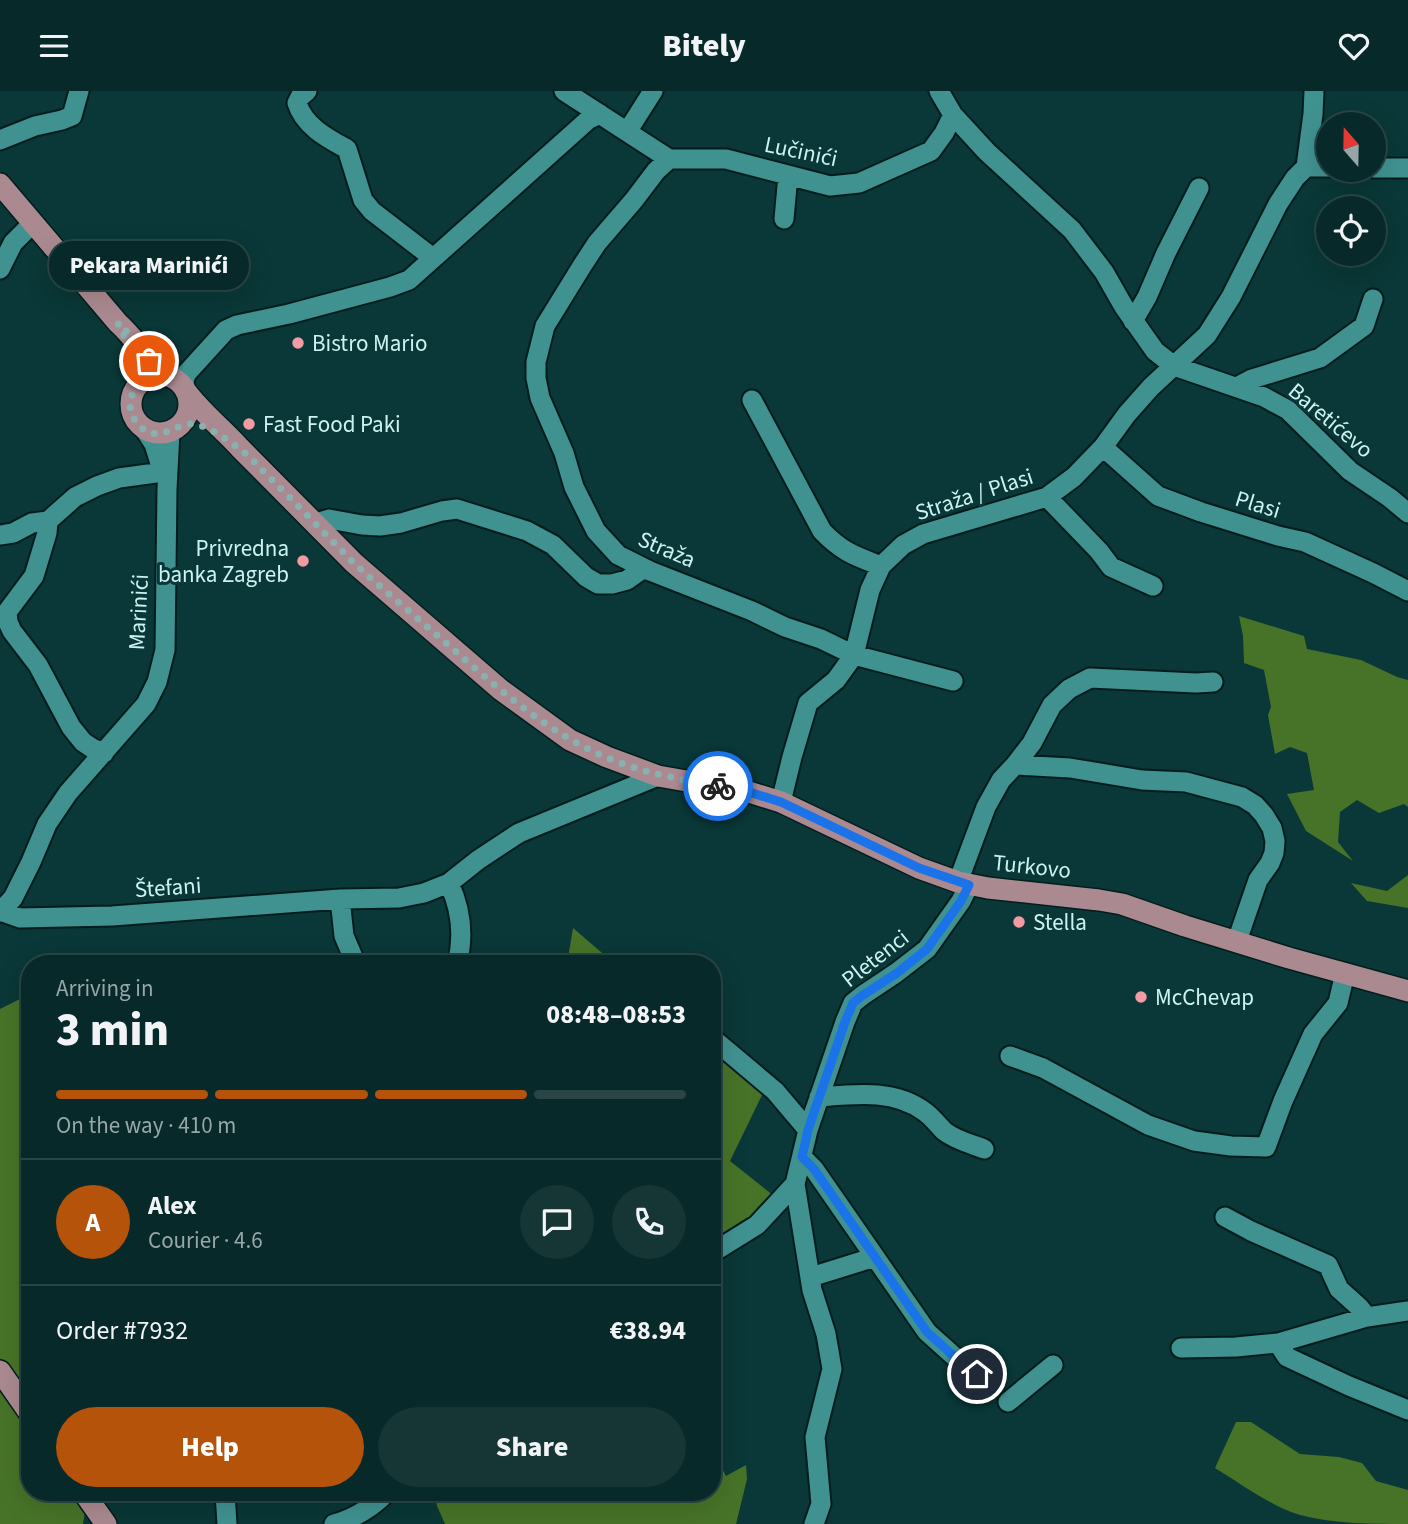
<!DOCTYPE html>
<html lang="en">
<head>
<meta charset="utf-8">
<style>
	:root { --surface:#082929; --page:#163535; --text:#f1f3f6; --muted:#98a6a8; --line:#294546; --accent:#b45309 }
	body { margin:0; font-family:"Source Sans 3",sans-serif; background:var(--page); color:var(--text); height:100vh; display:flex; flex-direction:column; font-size:26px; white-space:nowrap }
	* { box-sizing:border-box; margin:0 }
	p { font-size:23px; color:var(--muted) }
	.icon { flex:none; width:38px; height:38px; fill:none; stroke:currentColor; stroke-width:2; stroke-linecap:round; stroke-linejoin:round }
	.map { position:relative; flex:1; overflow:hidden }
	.sheet { position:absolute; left:21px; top:864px; width:700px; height:546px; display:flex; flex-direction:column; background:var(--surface); border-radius:28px; box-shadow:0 7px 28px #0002,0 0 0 2px var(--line) }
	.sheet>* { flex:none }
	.needle { width:46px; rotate:340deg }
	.buttons { position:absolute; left:1316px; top:21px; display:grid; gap:14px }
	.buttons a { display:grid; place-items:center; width:70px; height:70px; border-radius:50%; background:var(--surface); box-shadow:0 7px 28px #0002,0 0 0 2px var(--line); font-size:35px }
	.pin { position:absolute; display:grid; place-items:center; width:60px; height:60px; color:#fff; margin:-30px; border:4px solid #fff; border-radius:50%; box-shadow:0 2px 7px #0007 }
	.courier { position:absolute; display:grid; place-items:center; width:70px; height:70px; margin:-35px; border:5px solid #1a73e8; border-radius:50%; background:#fff; color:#222; box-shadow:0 2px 9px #0007 }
	.bubble { position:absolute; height:49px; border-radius:24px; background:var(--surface); box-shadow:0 7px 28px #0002,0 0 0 2px var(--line); font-size:23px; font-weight:800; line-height:49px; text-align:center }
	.head em { font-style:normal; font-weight:800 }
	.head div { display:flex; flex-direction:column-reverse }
	.head { display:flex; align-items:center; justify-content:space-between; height:119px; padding:0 35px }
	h1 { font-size:46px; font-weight:800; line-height:52px }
	.bar { display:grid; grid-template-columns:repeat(4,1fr); gap:10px 7px; align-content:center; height:84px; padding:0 35px }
	.bar i { height:9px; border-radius:5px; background:var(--line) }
	.bar .on { background:var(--accent) }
	.bar p { grid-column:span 4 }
	.line { display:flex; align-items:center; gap:18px; padding:0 35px; border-top:2px solid var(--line) }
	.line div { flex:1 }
	.round { display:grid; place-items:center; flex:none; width:74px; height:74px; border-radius:37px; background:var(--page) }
	.primary-button { display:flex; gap:14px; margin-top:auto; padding:14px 35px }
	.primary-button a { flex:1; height:80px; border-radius:42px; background:var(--accent); color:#fff; font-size:28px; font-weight:800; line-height:80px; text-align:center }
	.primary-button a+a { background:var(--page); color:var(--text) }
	header { display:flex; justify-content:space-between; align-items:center; height:91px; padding:0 35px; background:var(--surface); font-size:32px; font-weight:800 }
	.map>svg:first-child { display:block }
	.forest { fill:#477328 }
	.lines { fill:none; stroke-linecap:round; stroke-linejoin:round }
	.minor-casing { stroke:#031d1c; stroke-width:23 }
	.major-casing { stroke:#031d1c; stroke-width:24 }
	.minor { stroke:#409291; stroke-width:19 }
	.major { stroke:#aa8a90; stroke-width:21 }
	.done { stroke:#88b1b0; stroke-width:7; stroke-dasharray:0 12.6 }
	.route { stroke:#1a73e8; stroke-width:9 }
	.poi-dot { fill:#f49aa2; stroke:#0a3737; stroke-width:2.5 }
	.labels { text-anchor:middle; stroke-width:6; stroke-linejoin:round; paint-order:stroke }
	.street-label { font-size:23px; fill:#ccf2f1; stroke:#0a3737 }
	.poi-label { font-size:23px; fill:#ccf2f1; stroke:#0a3737; text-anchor:start }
</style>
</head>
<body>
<header><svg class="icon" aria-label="menu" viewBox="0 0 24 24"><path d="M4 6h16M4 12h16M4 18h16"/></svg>Bitely<svg class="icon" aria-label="heart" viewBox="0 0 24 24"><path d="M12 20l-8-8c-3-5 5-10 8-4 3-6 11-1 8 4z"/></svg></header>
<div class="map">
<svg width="1408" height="1433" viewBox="0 0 1408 1433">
	<rect width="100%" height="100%" fill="#0a3737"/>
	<!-- forest -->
	<path class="forest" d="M1239 525 1304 545 1307 558 1361 569 1397 586 1408 589V716L1404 713 1379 722 1357 709 1340 721 1338 751 1353 770 1306 740 1287 703 1314 699 1307 662 1290 656 1275 663 1268 624 1271 616 1264 579 1244 572 1243 545Z
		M1408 784V817L1367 810 1351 792 1387 800Z
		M573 837 615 873H567Z
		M30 903V1402H88L83 1433H0V918Z
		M712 958 763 1002 730 1070 779 1109 712 1153Z
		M1236 1331H1251L1300 1363 1339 1366 1362 1372 1376 1390 1408 1399V1433C1372 1433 1335 1433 1300 1424 1271 1415 1241 1393 1215 1377Z
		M712 1360 726 1385 746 1374 747 1388 736 1433H445L437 1415 435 1402H712Z"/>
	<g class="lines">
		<defs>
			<path id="minor" d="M307 0 300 6 297 12C304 35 327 47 347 58L363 109 372 120 433 167
				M564 0 669 68H726L830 95 859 92 931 60 944 42 953 24
				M939 0 953 24 987 61 1072 139 1104 181 1124 216 1155 260 1174 275 1264 306 1288 319 1350 380 1390 407 1408 422
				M627 41 653 0
				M0 49 35 35 62 29 72 25 79 0
				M669 68 656 80 634 109 597 152 582 175 545 235 536 271V287L540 307 564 362 574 396 596 440 618 464 650 480 752 520 785 536 821 548 854 564 953 590
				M1306 76 1313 23 1314 0
				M1306 76H1328
				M1374 77H1408
				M784 128 788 84
				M0 178 13 152 33 132
				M1133 230 1147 206 1166 162 1199 97
				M183 295 186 283 226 239 237 234 289 223 390 196 409 189 589 28 600 23
				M1237 296 1252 288 1320 267 1364 235 1373 208
				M752 309 822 440C842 461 855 465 881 475
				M145 339 154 353 163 382
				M1103 356 1158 405 1201 421 1278 445 1305 451 1373 482 1408 500
				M1047 406 1099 460 1111 476 1153 495
				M48 430 47 442 34 485 7 521 8 531 12 540 38 574 71 636 83 651 92 657 104 662
				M316 432 329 428 362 434 380 435 401 432 442 420 457 418 527 440 553 454 586 486 598 493H612L627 489 644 477
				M0 444 13 442 32 432 48 430 75 406 97 395 119 387 163 381
				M1015 674 1070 677 1142 689 1186 691 1242 706 1255 714 1264 724 1272 737 1275 750 1274 762 1270 772 1258 789 1237 850
				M781 711 792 666 808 612 836 589 854 564 870 499 881 475 903 454 923 443 1047 406 1074 386 1103 356 1127 323 1151 296 1207 244 1231 206 1278 113 1295 87 1306 76
				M958 791 986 716 1001 689 1015 674 1032 652 1052 614 1069 598 1090 587 1196 592 1213 591
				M449 792C461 818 464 846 457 873
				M340 808 344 845 356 873
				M0 820 20 827 112 825 340 808 399 807 424 802 449 792 478 769 519 742 658 685
				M0 821 13 807 31 771 47 733 68 702 146 613 157 591 165 559 167 398 170 341
				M712 947 775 1000 808 1039
				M1010 965 1043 977 1148 1034 1194 1050 1231 1055 1266 1056 1283 1010 1313 943 1338 912 1345 882
				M819 1006C855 1003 895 998 925 1021 932 1026 938 1034 944 1040 955 1049 971 1053 984 1058
				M802 1066 814 1078 927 1241 966 1276 977 1283
				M1225 1126 1251 1140 1328 1174 1339 1198 1359 1216 1367 1226
				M712 1162 757 1134 795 1093
				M811 1186 875 1166
				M1278 1252 1287 1266 1349 1295 1408 1319
				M1181 1257 1236 1256 1278 1252 1367 1226 1408 1220
				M1008 1311 1053 1274
				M225 1402 227 1433
				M334 1433C353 1428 373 1416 386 1402
				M814 1433 821 1413 815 1346 832 1278 826 1243 812 1199 795 1093 808 1039 845 931 853 912 863 904 896 882 927 858 961 810 969 794"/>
			<path id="major" d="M0 93 118 232C137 249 148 271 169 285
				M131 313a29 29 0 1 1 58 0a29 29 0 1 1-58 0Z
				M185 299C201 321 222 337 240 357L354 472 501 599 570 649 607 666 658 685 749 701 781 711 919 777 958 791 988 797 1099 809 1122 813 1185 835 1289 867 1408 900
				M0 1280 30 1323
				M84 1402 106 1433"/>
		</defs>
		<!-- minor casing -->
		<use href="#minor" class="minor-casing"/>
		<!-- major casing -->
		<use href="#major" class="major-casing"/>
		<!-- minor -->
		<use href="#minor" class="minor"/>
		<!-- major -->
		<use href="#major" class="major"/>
	</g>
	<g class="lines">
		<!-- done -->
		<path class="done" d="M149 270 135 249 118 232C125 247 140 276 137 293 137 296 134 299 133 302 128 312 130 324 137 332 158 357 175 330 195 333 210 336 225 347 237 356 249 364 258 375 268 385 297 413 325 443 354 472 381 497 410 521 438 545 492 592 548 644 615 670 649 683 683 689 718 695"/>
		<!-- route -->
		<path class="route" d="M718 695 749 701 781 711 919 777 969 794 961 810 927 858 897 882 863 904 853 912 845 931 808 1039 802 1066 814 1078 927 1241 966 1276 977 1283"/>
	</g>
	<!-- markers -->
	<g class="poi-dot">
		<circle cx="298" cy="252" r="7"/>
		<circle cx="249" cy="333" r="7"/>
		<circle cx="303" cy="470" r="7"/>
		<circle cx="1019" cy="831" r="7"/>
		<circle cx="1141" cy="906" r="7"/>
	</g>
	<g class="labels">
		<!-- street labels -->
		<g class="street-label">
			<text transform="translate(801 60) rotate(12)" y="8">Lučinići</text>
			<text transform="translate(1331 329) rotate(40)" y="8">Baretićevo</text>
			<text transform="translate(974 403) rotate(-18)" y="8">Straža / Plasi</text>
			<text transform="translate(1258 413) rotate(17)" y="8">Plasi</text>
			<text transform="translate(667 458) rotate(23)" y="8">Straža</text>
			<text transform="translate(138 521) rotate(-87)" y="8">Marinići</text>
			<text transform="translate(1032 775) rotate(6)" y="8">Turkovo</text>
			<text transform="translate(168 796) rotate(-4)" y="8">Štefani</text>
			<text transform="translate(875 867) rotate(-38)" y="8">Pletenci</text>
		</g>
		<!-- poi labels -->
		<g class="poi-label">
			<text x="312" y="260">Bistro Mario</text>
			<text x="263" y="341">Fast Food Paki</text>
			<text x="289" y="465" text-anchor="end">Privredna<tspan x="289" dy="26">banka Zagreb</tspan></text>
			<text x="1033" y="839">Stella</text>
			<text x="1155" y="914">McChevap</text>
		</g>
	</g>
</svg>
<div class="buttons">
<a><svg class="needle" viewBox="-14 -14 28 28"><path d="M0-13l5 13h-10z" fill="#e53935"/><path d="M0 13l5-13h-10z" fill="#98a6a8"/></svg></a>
<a><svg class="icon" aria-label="locate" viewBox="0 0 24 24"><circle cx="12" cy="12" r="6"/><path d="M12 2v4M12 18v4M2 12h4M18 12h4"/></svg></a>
</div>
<div class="pin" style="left:149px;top:270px;background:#ea580c"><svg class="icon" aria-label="bag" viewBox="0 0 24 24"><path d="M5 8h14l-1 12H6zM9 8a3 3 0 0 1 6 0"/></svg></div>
<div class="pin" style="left:977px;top:1283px;background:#1f2937"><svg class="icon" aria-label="home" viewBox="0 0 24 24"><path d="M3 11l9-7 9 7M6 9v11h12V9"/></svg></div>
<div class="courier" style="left:718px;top:695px"><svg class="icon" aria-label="bike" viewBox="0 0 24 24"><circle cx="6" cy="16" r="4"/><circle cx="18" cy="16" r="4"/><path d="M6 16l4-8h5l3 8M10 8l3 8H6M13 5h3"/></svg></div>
<div class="bubble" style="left:49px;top:150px;width:200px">Pekara Marinići</div>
<section class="sheet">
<div class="head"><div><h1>3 min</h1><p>Arriving in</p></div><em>08:48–08:53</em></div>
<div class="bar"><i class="on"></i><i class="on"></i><i class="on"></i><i></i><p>On the way · 410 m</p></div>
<div class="line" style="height:126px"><b class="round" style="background:var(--accent);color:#fff">A</b><div><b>Alex</b><p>Courier · 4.6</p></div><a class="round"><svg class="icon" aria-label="chat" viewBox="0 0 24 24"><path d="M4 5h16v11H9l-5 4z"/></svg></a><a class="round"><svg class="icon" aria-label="phone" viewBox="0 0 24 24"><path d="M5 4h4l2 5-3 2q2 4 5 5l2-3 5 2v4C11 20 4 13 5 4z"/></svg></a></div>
<div class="line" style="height:91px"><div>Order #7932</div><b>€38.94</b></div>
<div class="primary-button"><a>Help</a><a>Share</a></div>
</section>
</div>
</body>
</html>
